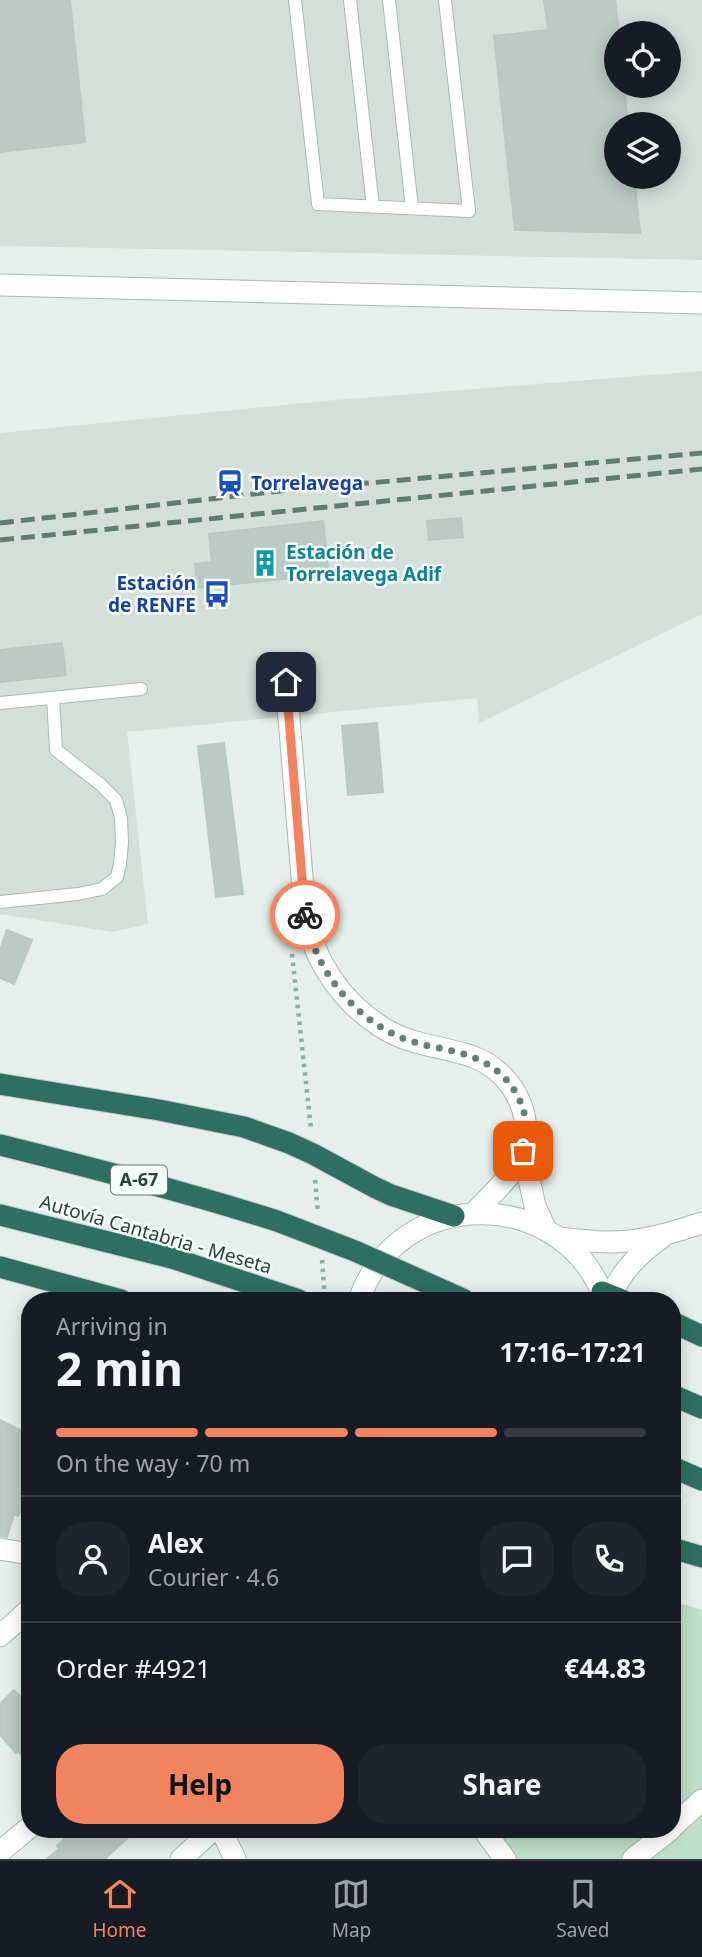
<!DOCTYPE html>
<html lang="en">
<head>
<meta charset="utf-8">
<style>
	:root { --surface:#171b24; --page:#20242c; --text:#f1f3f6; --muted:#9ea1a6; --line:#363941; --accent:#f4845f }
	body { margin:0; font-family:"Noto Sans",sans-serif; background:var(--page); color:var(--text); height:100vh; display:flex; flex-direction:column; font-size:26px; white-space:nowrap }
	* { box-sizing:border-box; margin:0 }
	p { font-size:23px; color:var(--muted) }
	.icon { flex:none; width:38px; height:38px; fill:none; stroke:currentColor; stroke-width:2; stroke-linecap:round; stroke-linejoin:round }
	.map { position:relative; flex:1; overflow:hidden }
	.drawer { position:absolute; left:21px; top:1292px; width:660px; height:546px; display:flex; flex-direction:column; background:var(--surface); border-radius:28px; box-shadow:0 4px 18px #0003 }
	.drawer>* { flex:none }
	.tools { position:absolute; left:604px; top:21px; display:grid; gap:14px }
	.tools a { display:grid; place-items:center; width:77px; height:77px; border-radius:50%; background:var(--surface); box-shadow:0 4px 18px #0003; font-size:35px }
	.pin { position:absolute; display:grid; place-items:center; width:60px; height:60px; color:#fff; margin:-30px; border-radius:14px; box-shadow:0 4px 10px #0006 }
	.courier { position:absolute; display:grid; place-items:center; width:70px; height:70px; margin:-35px; border:5px solid #f4845f; border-radius:50%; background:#fff; color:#222; box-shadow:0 2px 9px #0007 }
	.head em { font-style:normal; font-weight:700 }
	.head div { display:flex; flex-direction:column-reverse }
	.head { display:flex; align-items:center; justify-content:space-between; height:119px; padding:0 35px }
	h1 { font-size:46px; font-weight:700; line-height:52px }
	.bar { display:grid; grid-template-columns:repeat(4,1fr); gap:10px 7px; align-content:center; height:84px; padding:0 35px }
	.bar i { height:9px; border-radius:5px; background:var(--line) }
	.bar .current { background:var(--accent) }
	.bar p { grid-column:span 4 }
	.line { display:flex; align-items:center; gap:18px; padding:0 35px; border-top:2px solid var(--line) }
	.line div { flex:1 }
	.round { display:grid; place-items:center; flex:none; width:74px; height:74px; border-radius:28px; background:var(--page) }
	.action { display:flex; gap:14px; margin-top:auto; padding:14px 35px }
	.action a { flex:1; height:80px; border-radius:28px; background:var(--accent); color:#111; font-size:28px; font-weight:700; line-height:80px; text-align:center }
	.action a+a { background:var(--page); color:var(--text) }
	.dock { display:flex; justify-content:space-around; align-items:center; height:98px; border-top:2px solid var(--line); background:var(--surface); font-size:19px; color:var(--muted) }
	.dock a { display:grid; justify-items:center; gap:4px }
	.dock .current { color:var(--accent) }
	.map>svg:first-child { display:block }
	.built { fill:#d4dfda; fill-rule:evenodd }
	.green { fill:#bfe0c8 }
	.building { fill:#bbcac4; stroke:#b8c9c2; stroke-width:2 }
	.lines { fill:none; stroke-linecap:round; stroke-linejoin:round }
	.lane-casing { stroke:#a8b8b2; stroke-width:14 }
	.street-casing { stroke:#a8b8b2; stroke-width:23 }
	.secondary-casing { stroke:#a4bbb3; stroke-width:23 }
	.highway-casing { stroke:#c2cac8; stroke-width:23 }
	.path { stroke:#86b3a5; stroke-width:4.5; stroke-dasharray:3.5 5; stroke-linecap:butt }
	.lane { stroke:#fff; stroke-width:12 }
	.street { stroke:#fff; stroke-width:21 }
	.secondary { stroke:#fff; stroke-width:21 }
	.highway { stroke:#2f6f62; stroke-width:21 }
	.rail { stroke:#5f7d75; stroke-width:5; stroke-dasharray:14 7; stroke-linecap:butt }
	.highway-bridge-casing { stroke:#c2cac8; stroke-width:23; stroke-linecap:butt }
	.highway-bridge { stroke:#2f6f62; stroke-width:21 }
	.done { stroke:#687f78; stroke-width:7; stroke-dasharray:0 12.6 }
	.route { stroke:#f4845f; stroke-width:9 }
	.labels { text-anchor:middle; stroke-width:5; stroke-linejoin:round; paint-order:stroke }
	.shield { fill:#f7fbf9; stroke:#637a73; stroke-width:2 }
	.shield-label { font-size:18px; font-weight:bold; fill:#24423a }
	.transit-label { font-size:19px; font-weight:bold; fill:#164399; stroke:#f7fbf9; text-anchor:start }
	.culture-label { font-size:19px; font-weight:bold; fill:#0d838f; stroke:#f7fbf9; text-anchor:start }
	.street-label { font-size:19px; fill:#24423a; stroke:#f7fbf9 }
</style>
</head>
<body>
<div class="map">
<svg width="702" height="1859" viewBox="0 0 702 1859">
	<rect width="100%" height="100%" fill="#e6efeb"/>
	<!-- built -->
	<path class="built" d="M0 0H702V260L0 246ZM616 33H668V86H616ZM616 124H668V177H616Z
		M702 371V614L479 723 477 698 127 732 148 924 112 932 1 914 0 915V433L335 400Z"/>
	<!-- green -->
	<path class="green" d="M672 1601 702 1610V1859H505L483 1829H672Z"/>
	<!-- building -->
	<path class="building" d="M0 0H70L85 142 0 152Z
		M544 0H615L619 33H616V86H624L628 124H616V177H634L640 233 515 230 494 36 548 30Z
		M461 518 463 537 429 540 427 521Z
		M323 521 329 574 197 588 195 564 212 562 209 534Z
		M62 643 66 675 0 682V650Z
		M377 723 383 792 348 795 342 726Z
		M224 743 243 894 216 897 198 746Z
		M7 930 32 940 14 984 0 978V950Z
		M0 1420 30 1435V1491L18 1516 14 1514 7 1537 0 1536Z
		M14 1690 30 1705V1764L18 1751 16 1753 0 1735V1704Z
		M75 1829H137L105 1859H47L59 1849 57 1846Z"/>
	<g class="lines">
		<defs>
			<path id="lane" d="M295 0 318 204 469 211 445 0
				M350 0 373 207
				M389 0 412 208
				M0 703 141 689
				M0 902 78 894 102 889 117 877 120 864 122 843 121 818 116 800 100 784 56 750 53 698"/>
			<path id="street" d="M0 285 702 303
				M286 682 305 913C313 959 340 1000 380 1026 408 1045 440 1046 471 1056 517 1072 542 1127 514 1169 503 1185 487 1199 474 1213
				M523 1151 535 1206 546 1230
				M559 1238C584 1241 612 1244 637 1240 659 1237 681 1230 702 1223
				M609 1300C620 1273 637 1255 661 1238
				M0 1549 30 1554
				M0 1636 30 1609
				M672 1827 702 1800
				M221 1829 235 1859
				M0 1852 30 1827
				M633 1859 671 1829"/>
			<path id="secondary" d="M359 1300C399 1184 564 1186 605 1300
				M483 1829 505 1859
				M181 1859 214 1829"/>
			<path id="highway" d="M0 1084 159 1110 244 1127 289 1143 313 1154 374 1187 391 1195 454 1216
				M0 1145C93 1168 186 1192 277 1221
				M0 1215 172 1258 299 1300
				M0 1267 121 1300
				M602 1292 622 1300
				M672 1322 702 1336
				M672 1395 702 1408
				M672 1467 702 1480
				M672 1548 702 1557"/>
		</defs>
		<!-- lane casing -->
		<use href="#lane" class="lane-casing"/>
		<!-- street casing -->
		<use href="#street" class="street-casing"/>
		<!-- secondary casing -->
		<use href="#secondary" class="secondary-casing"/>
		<!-- highway casing -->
		<use href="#highway" class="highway-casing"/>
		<!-- path -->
		<path class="path" d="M292 954 311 1129
			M315 1180 318 1213
			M322 1260 325 1300
			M672 1359 681 1349"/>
		<!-- lane -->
		<use href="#lane" class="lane"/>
		<!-- street -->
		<use href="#street" class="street"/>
		<!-- secondary -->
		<use href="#secondary" class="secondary"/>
		<!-- highway -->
		<use href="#highway" class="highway"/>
		<!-- rail -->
		<path class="rail" d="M0 523 280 491 702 453
			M0 540 702 469"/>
		<defs>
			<path id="highway-bridge" d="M277 1221 355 1251 465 1300"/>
		</defs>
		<!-- highway-bridge casing -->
		<use href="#highway-bridge" class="highway-bridge-casing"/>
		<!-- highway-bridge -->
		<use href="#highway-bridge" class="highway-bridge"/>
	</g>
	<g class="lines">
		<!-- done -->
		<path class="done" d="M305 915C314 967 351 1016 400 1037 423 1047 449 1048 472 1057 501 1067 523 1093 526 1124 527 1133 525 1142 523 1151"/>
		<!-- route -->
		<path class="route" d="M286 682 305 915"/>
	</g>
	<!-- icons -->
	<defs>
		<symbol id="station-bare" viewBox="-9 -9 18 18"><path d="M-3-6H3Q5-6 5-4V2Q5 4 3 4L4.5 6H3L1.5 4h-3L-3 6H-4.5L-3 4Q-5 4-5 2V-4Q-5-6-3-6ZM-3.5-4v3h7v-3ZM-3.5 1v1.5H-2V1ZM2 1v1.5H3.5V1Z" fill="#1a4fb4" stroke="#f7fbf9" stroke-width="2.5" paint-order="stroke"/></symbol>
		<symbol id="building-bare" viewBox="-9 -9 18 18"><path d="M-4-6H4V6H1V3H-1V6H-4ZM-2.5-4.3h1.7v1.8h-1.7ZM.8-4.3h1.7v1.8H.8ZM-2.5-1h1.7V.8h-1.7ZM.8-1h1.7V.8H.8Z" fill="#0f9aa8" stroke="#f7fbf9" stroke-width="2.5" paint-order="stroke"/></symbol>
		<symbol id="bus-bare" viewBox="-9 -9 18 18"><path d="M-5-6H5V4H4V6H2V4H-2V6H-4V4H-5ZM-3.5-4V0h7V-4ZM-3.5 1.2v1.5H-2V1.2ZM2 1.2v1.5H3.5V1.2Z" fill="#1a4fb4" stroke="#f7fbf9" stroke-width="2.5" paint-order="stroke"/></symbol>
	</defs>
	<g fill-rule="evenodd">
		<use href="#station-bare" x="211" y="464" width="38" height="38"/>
		<use href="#building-bare" x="246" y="544" width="38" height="38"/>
		<use href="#bus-bare" x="198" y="575" width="38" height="38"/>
	</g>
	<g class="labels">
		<!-- shield labels -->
		<rect class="shield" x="111" y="1165.5" width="56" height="29" rx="5"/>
		<g class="shield-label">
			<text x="139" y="1186">A-67</text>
		</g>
		<!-- transit labels -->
		<g class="transit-label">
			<text x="251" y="490">Torrelavega</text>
			<text x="196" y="590" text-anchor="end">Estación<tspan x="196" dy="22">de RENFE</tspan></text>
		</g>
		<!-- culture labels -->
		<g class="culture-label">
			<text x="286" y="559">Estación de<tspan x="286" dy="22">Torrelavega Adif</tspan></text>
		</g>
		<!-- street labels -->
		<g class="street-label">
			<text transform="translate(156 1234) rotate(16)" y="7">Autovía Cantabria - Meseta</text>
		</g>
	</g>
</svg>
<div class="tools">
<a><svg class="icon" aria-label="locate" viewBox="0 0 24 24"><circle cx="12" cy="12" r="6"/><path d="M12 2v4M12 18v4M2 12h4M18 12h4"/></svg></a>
<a><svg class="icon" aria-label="layers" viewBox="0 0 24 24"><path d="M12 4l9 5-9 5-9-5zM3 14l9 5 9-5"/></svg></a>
</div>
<div class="pin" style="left:523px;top:1151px;background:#ea580c"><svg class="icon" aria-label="bag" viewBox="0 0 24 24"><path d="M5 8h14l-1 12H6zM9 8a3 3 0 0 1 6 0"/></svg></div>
<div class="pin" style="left:286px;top:682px;background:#1f2937"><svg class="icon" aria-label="home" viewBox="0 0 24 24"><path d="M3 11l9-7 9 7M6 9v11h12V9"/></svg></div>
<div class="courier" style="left:305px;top:915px"><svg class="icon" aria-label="bike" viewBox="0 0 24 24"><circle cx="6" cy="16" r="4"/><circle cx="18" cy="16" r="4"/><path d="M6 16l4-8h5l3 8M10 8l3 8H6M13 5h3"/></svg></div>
<section class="drawer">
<div class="head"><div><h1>2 min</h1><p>Arriving in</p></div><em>17:16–17:21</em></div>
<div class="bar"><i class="current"></i><i class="current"></i><i class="current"></i><i></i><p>On the way · 70 m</p></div>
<div class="line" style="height:126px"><a class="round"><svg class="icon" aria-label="person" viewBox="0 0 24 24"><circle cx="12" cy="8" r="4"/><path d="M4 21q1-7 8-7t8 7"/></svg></a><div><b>Alex</b><p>Courier · 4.6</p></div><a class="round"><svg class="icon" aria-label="chat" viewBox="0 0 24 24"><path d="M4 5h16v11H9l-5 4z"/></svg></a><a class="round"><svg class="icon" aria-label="phone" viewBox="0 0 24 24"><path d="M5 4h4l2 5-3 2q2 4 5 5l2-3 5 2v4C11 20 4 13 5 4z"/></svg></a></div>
<div class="line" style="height:91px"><div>Order #4921</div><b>€44.83</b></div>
<div class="action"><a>Help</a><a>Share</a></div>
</section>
</div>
<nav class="dock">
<a class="current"><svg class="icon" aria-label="home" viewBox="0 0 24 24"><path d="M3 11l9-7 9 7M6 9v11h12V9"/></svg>Home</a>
<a><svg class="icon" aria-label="map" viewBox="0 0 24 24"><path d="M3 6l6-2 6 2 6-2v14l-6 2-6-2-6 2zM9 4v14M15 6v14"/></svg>Map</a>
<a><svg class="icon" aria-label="saved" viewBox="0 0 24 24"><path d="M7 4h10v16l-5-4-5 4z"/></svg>Saved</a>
</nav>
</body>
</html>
